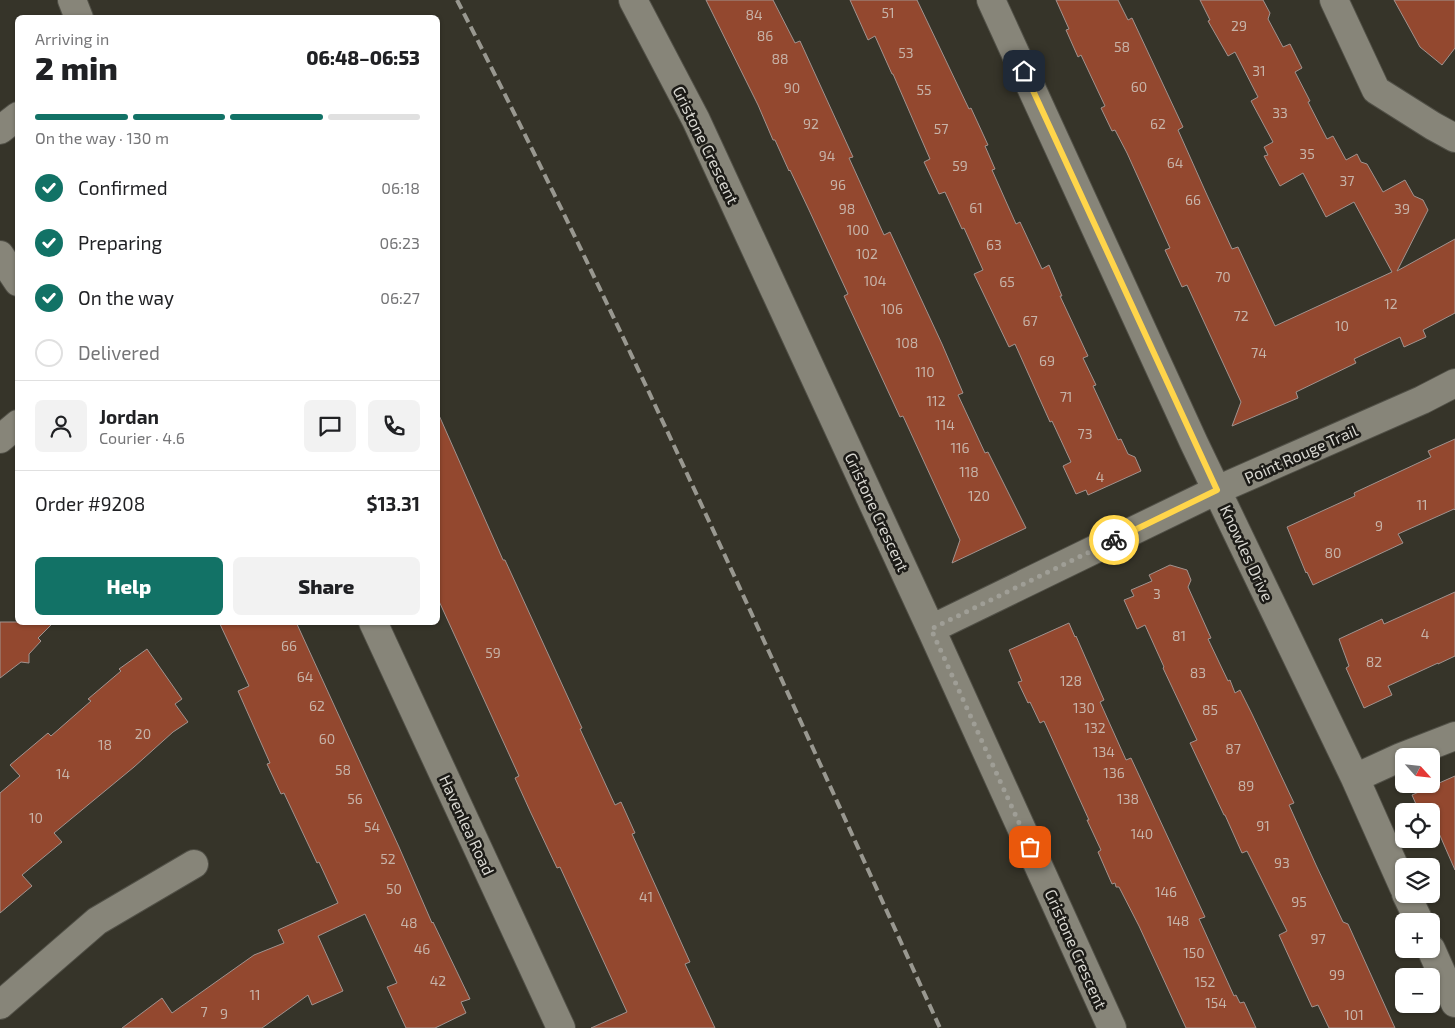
<!DOCTYPE html>
<html lang="en">
<head>
<meta charset="utf-8">
<style>
	:root { --surface:#fff; --page:#f2f2f2; --text:#202124; --muted:#757577; --line:#e0e0e0; --accent:#127266 }
	body { margin:0; font-family:"Exo 2",sans-serif; background:var(--page); color:var(--text); height:100vh; display:flex; flex-direction:column; font-size:19px; white-space:nowrap }
	* { box-sizing:border-box; margin:0 }
	p { font-size:16px; color:var(--muted) }
	.icon { flex:none; width:28px; height:28px; fill:none; stroke:currentColor; stroke-width:2; stroke-linecap:round; stroke-linejoin:round }
	.map { position:relative; flex:1; overflow:hidden }
	.details { position:absolute; left:15px; top:15px; width:425px; height:610px; display:flex; flex-direction:column; background:var(--surface); border-radius:8px; box-shadow:0 1px 4px #0004 }
	.details>* { flex:none }
	.needle { width:32px; rotate:117deg }
	.fabs { position:absolute; left:1395px; top:748px; display:grid; gap:10px }
	.fabs a { display:grid; place-items:center; width:45px; height:45px; border-radius:8px; background:var(--surface); box-shadow:0 1px 4px #0004; font-size:25px }
	.pin { position:absolute; display:grid; place-items:center; width:42px; height:42px; color:#fff; margin:-21px; border-radius:10px; box-shadow:0 2px 8px #0006 }
	.courier { position:absolute; display:grid; place-items:center; width:50px; height:50px; margin:-25px; border:4px solid #ffd54a; border-radius:50%; background:#fff; color:#222; box-shadow:0 1px 6px #0007 }
	.summary em { font-style:normal; font-weight:800 }
	.summary div { display:flex; flex-direction:column-reverse }
	.summary { display:flex; align-items:center; justify-content:space-between; height:85px; padding:0 20px }
	h1 { font-size:32px; font-weight:800; line-height:38px }
	.bar { display:grid; grid-template-columns:repeat(4,1fr); gap:8px 5px; align-content:center; height:60px; padding:0 20px }
	.bar i { height:6px; border-radius:4px; background:var(--line) }
	.bar .selected { background:var(--accent) }
	.bar p { grid-column:span 4 }
	.line { display:flex; align-items:center; gap:12px; padding:0 20px; border-top:1px solid var(--line) }
	.line div { flex:1 }
	.round { display:grid; place-items:center; flex:none; width:52px; height:52px; border-radius:8px; background:var(--page) }
	ol { padding:0 20px; list-style:none }
	li { display:flex; align-items:center; gap:15px; height:55px }
	li p { margin-inline-start:auto }
	li .icon { padding:5px; border-radius:50%; background:var(--accent); color:#fff; stroke-width:4 }
	li:last-child { color:var(--muted) }
	li i { width:28px; height:28px; border:2px solid var(--line); border-radius:50% }
	.primary-button { display:flex; gap:10px; margin-top:auto; padding:10px 20px }
	.primary-button a { flex:1; height:58px; border-radius:8px; background:var(--accent); color:#fff; font-size:20px; font-weight:800; line-height:58px; text-align:center }
	.primary-button a+a { background:var(--page); color:var(--text) }
	.map>svg:first-child { display:block }
	.building { fill:#93482f; stroke:#a1938f }
	.lines { fill:none; stroke-linecap:round; stroke-linejoin:round }
	.street-casing { stroke:#515047; stroke-width:30 }
	.street { stroke:#878579; stroke-width:28 }
	.rail { stroke:#999890; stroke-width:4; stroke-dasharray:10 5; stroke-linecap:butt }
	.done { stroke:#9f9e96; stroke-width:5; stroke-dasharray:0 9 }
	.route { stroke:#ffd54a; stroke-width:6 }
	.labels { text-anchor:middle; stroke-width:5; stroke-linejoin:round; paint-order:stroke }
	.number-label { font-size:14px; fill:#c7b3a8 }
	.street-label { font-size:16px; fill:#d8d7d1; stroke:#1c1b17 }
</style>
</head>
<body>
<div class="map">
<svg width="1455" height="1028" viewBox="0 0 1455 1028">
	<rect width="100%" height="100%" fill="#363429"/>
	<!-- building -->
	<path class="building" d="M706 0H773L795 43 800 41 853 157 849 158 884 235 890 232 942 344 963 393 958 395 985 453 988 452 1026 528 952 563 960 540 903 416 900 417 844 296 848 294 809 210 790 170 789 171 775 140H773L758 105Z
		M850 0H917L969 109 971 108 988 145 985 146 995 169 992 170 1016 224 1020 222 1042 269 1049 265 1062 296H1060L1088 356 1083 358 1096 385 1093 386 1118 440 1121 439 1128 454 1135 457 1141 471 1088 495 1086 490 1076 494 1063 466 1071 462 1052 421 1050 422 1015 344 1009 347 974 274 983 270 964 228 962 229 945 192 939 194 924 162 930 159 893 74H892L875 36 868 40Z
		M1056 0H1118L1128 20 1132 18 1183 127 1178 130 1207 195 1232 249 1238 247 1275 326 1392 272 1354 202 1326 217 1303 173 1280 186 1264 156 1268 155 1264 147 1273 142 1251 101 1258 97 1235 52 1228 56 1208 21 1210 20 1200 0H1263L1270 13 1268 19 1283 47 1290 44 1302 68 1295 72 1310 101 1308 102 1327 139 1333 136 1346 160 1357 154 1361 162 1367 164 1383 192 1405 180 1414 196 1423 200 1428 210 1397 271 1455 239V313L1423 330 1426 337 1404 347 1400 337 1354 359 1356 363 1296 392 1298 398 1232 426 1241 402 1187 285 1182 287 1165 250 1170 248 1127 153 1115 130 1112 131 1101 108 1105 106 1081 55 1078 57 1066 30 1069 29Z
		M1394 0H1455V48L1442 65 1420 47Z
		M438 413 503 560H505L582 728 580 729 615 805 621 802 635 833 632 834 690 962 685 964 715 1028H591L627 1012 560 867 557 868 530 811 515 778 519 776 438 599Z
		M1455 439V510L1454 509 1398 534 1403 543 1313 585 1307 572 1306 573 1287 527 1355 496 1354 493 1358 491 1431 457 1428 451Z
		M1170 565 1187 570 1191 580 1188 587 1211 638 1208 639 1228 681 1230 680 1235 693 1240 690 1252 714 1294 803 1289 805 1316 865 1343 922 1348 924 1395 1028H1329L1318 1005 1312 1007 1279 935 1287 931 1247 851 1242 853 1225 815H1224L1190 743 1197 740 1163 668 1164 667 1145 625 1137 629 1124 600 1134 596 1131 590 1152 581 1149 575Z
		M1455 592V656L1438 664V663L1388 686 1392 695 1364 708 1346 668 1349 666 1339 639 1382 619 1384 624Z
		M0 622H54L38 638 41 641 29 654V663L21 662 0 678Z
		M219 622H296L399 847 432 923 433 922 470 999 461 1002 466 1013 435 1028H406L387 987 397 983 365 914 318 936 343 991 312 1005 308 995 262 1028H122L162 998 172 1013 254 955 284 943 278 930 338 903 319 862 317 863 284 793 281 794 267 764 270 763 238 691 249 686Z
		M1069 623 1075 637 1076 636 1104 700 1100 702 1126 760 1131 758 1205 917 1199 919 1234 996 1236 995 1240 1003 1244 1002 1256 1028H1186L1139 926 1119 887H1116L1115 883 1112 884 1098 852 1101 850 1087 820H1089L1044 721 1040 723 1030 702 1028 703 1018 682 1022 681 1009 650Z
		M147 649 182 699 175 704 188 722 173 732 134 767 54 833 62 842 22 875 32 886 0 913V793L20 776 10 765 48 733 51 736 91 701 88 699 121 671 119 669Z
		M1455 776V870L1431 815V811H1419L1412 795Z"/>
	<g class="lines">
		<defs>
			<path id="street" d="M72 0 79 18
				M633 0 696 120 931 629 1112 1028
				M991 0 1194 443 1355 778 1404 888
				M1334 0 1376 90 1433 126 1455 138
				M0 130 18 116
				M0 255 18 282
				M0 439 18 424
				M373 622 561 1028
				M931 629 1217 490 1422 400 1455 383
				M1355 778 1401 757 1455 736
				M1406 894 1419 921
				M1431 949 1455 1003
				M0 1005 97 921 194 864"/>
		</defs>
		<!-- street casing -->
		<use href="#street" class="street-casing"/>
		<!-- street -->
		<use href="#street" class="street"/>
		<!-- rail -->
		<path class="rail" d="M457 0C630 337 783 684 940 1028"/>
	</g>
	<g class="lines">
		<!-- done -->
		<path class="done" d="M1030 847 931 629 1114 540"/>
		<!-- route -->
		<path class="route" d="M1024 71 1217 490 1114 540"/>
	</g>
	<g class="labels">
		<!-- number labels -->
		<g class="number-label">
			<text x="888" y="18">51</text>
			<text x="754" y="20">84</text>
			<text x="1239" y="31">29</text>
			<text x="765" y="41">86</text>
			<text x="1122" y="52">58</text>
			<text x="906" y="58">53</text>
			<text x="780" y="64">88</text>
			<text x="1259" y="76">31</text>
			<text x="1139" y="92">60</text>
			<text x="792" y="93">90</text>
			<text x="924" y="95">55</text>
			<text x="1280" y="118">33</text>
			<text x="811" y="129">92</text>
			<text x="1158" y="129">62</text>
			<text x="941" y="134">57</text>
			<text x="1307" y="159">35</text>
			<text x="827" y="161">94</text>
			<text x="1175" y="168">64</text>
			<text x="960" y="171">59</text>
			<text x="1347" y="186">37</text>
			<text x="838" y="190">96</text>
			<text x="1193" y="205">66</text>
			<text x="976" y="213">61</text>
			<text x="847" y="214">98</text>
			<text x="1402" y="214">39</text>
			<text x="858" y="235">100</text>
			<text x="994" y="250">63</text>
			<text x="867" y="259">102</text>
			<text x="1223" y="282">70</text>
			<text x="875" y="286">104</text>
			<text x="1007" y="287">65</text>
			<text x="1391" y="309">12</text>
			<text x="892" y="314">106</text>
			<text x="1241" y="321">72</text>
			<text x="1030" y="326">67</text>
			<text x="1342" y="331">10</text>
			<text x="907" y="348">108</text>
			<text x="1259" y="358">74</text>
			<text x="1047" y="366">69</text>
			<text x="925" y="377">110</text>
			<text x="1066" y="402">71</text>
			<text x="936" y="406">112</text>
			<text x="945" y="430">114</text>
			<text x="1085" y="439">73</text>
			<text x="960" y="453">116</text>
			<text x="969" y="477">118</text>
			<text x="1100" y="482">4</text>
			<text x="979" y="501">120</text>
			<text x="1422" y="510">11</text>
			<text x="1379" y="531">9</text>
			<text x="1333" y="558">80</text>
			<text x="1157" y="599">3</text>
			<text x="1425" y="639">4</text>
			<text x="1179" y="641">81</text>
			<text x="289" y="651">66</text>
			<text x="493" y="658">59</text>
			<text x="1374" y="667">82</text>
			<text x="1198" y="678">83</text>
			<text x="305" y="682">64</text>
			<text x="1071" y="686">128</text>
			<text x="317" y="711">62</text>
			<text x="1084" y="713">130</text>
			<text x="1210" y="715">85</text>
			<text x="1095" y="733">132</text>
			<text x="143" y="739">20</text>
			<text x="327" y="744">60</text>
			<text x="105" y="750">18</text>
			<text x="1233" y="754">87</text>
			<text x="1104" y="757">134</text>
			<text x="343" y="775">58</text>
			<text x="1114" y="778">136</text>
			<text x="63" y="779">14</text>
			<text x="1246" y="791">89</text>
			<text x="355" y="804">56</text>
			<text x="1128" y="804">138</text>
			<text x="36" y="823">10</text>
			<text x="1263" y="831">91</text>
			<text x="372" y="832">54</text>
			<text x="1142" y="839">140</text>
			<text x="388" y="864">52</text>
			<text x="1282" y="868">93</text>
			<text x="394" y="894">50</text>
			<text x="1166" y="897">146</text>
			<text x="646" y="902">41</text>
			<text x="1299" y="907">95</text>
			<text x="1178" y="926">148</text>
			<text x="409" y="928">48</text>
			<text x="1318" y="944">97</text>
			<text x="422" y="954">46</text>
			<text x="1194" y="958">150</text>
			<text x="1337" y="980">99</text>
			<text x="438" y="986">42</text>
			<text x="1205" y="987">152</text>
			<text x="255" y="1000">11</text>
			<text x="1216" y="1008">154</text>
			<text x="204" y="1017">7</text>
			<text x="224" y="1019">9</text>
			<text x="1354" y="1020">101</text>
		</g>
		<!-- street labels -->
		<g class="street-label">
			<text transform="translate(706 145) rotate(64)" y="6">Gristone Crescent</text>
			<text transform="translate(1301 454) rotate(-24)" y="6">Point Rouge Trail</text>
			<text transform="translate(877 512) rotate(65)" y="6">Gristone Crescent</text>
			<text transform="translate(1247 553) rotate(65)" y="6">Knowles Drive</text>
			<text transform="translate(467 825) rotate(65)" y="6">Havenlea Road</text>
			<text transform="translate(1076 949) rotate(66)" y="6">Gristone Crescent</text>
		</g>
	</g>
</svg>
<div class="fabs">
<a><svg class="needle" viewBox="-14 -14 28 28"><path d="M0-13l5 13h-10z" fill="#e53935"/><path d="M0 13l5-13h-10z" fill="#757577"/></svg></a>
<a><svg class="icon" aria-label="locate" viewBox="0 0 24 24"><circle cx="12" cy="12" r="6"/><path d="M12 2v4M12 18v4M2 12h4M18 12h4"/></svg></a>
<a><svg class="icon" aria-label="layers" viewBox="0 0 24 24"><path d="M12 4l9 5-9 5-9-5zM3 14l9 5 9-5"/></svg></a>
<a>+</a>
<a>−</a>
</div>
<div class="pin" style="left:1030px;top:847px;background:#ea580c"><svg class="icon" aria-label="bag" viewBox="0 0 24 24"><path d="M5 8h14l-1 12H6zM9 8a3 3 0 0 1 6 0"/></svg></div>
<div class="pin" style="left:1024px;top:71px;background:#1f2937"><svg class="icon" aria-label="home" viewBox="0 0 24 24"><path d="M3 11l9-7 9 7M6 9v11h12V9"/></svg></div>
<div class="courier" style="left:1114px;top:540px"><svg class="icon" aria-label="bike" viewBox="0 0 24 24"><circle cx="6" cy="16" r="4"/><circle cx="18" cy="16" r="4"/><path d="M6 16l4-8h5l3 8M10 8l3 8H6M13 5h3"/></svg></div>
<section class="details">
<div class="summary"><div><h1>2 min</h1><p>Arriving in</p></div><em>06:48–06:53</em></div>
<div class="bar"><i class="selected"></i><i class="selected"></i><i class="selected"></i><i></i><p>On the way · 130 m</p></div>
<ol>
<li><svg class="icon" aria-label="check" viewBox="0 0 24 24"><path d="M5 12l5 5 9-10"/></svg>Confirmed<p>06:18</p></li>
<li><svg class="icon" aria-label="check" viewBox="0 0 24 24"><path d="M5 12l5 5 9-10"/></svg>Preparing<p>06:23</p></li>
<li><svg class="icon" aria-label="check" viewBox="0 0 24 24"><path d="M5 12l5 5 9-10"/></svg>On the way<p>06:27</p></li>
<li><i></i>Delivered</li>
</ol>
<div class="line" style="height:90px"><a class="round"><svg class="icon" aria-label="person" viewBox="0 0 24 24"><circle cx="12" cy="8" r="4"/><path d="M4 21q1-7 8-7t8 7"/></svg></a><div><b>Jordan</b><p>Courier · 4.6</p></div><a class="round"><svg class="icon" aria-label="chat" viewBox="0 0 24 24"><path d="M4 5h16v11H9l-5 4z"/></svg></a><a class="round"><svg class="icon" aria-label="phone" viewBox="0 0 24 24"><path d="M5 4h4l2 5-3 2q2 4 5 5l2-3 5 2v4C11 20 4 13 5 4z"/></svg></a></div>
<div class="line" style="height:65px"><div>Order #9208</div><b>$13.31</b></div>
<div class="primary-button"><a>Help</a><a>Share</a></div>
</section>
</div>
</body>
</html>
